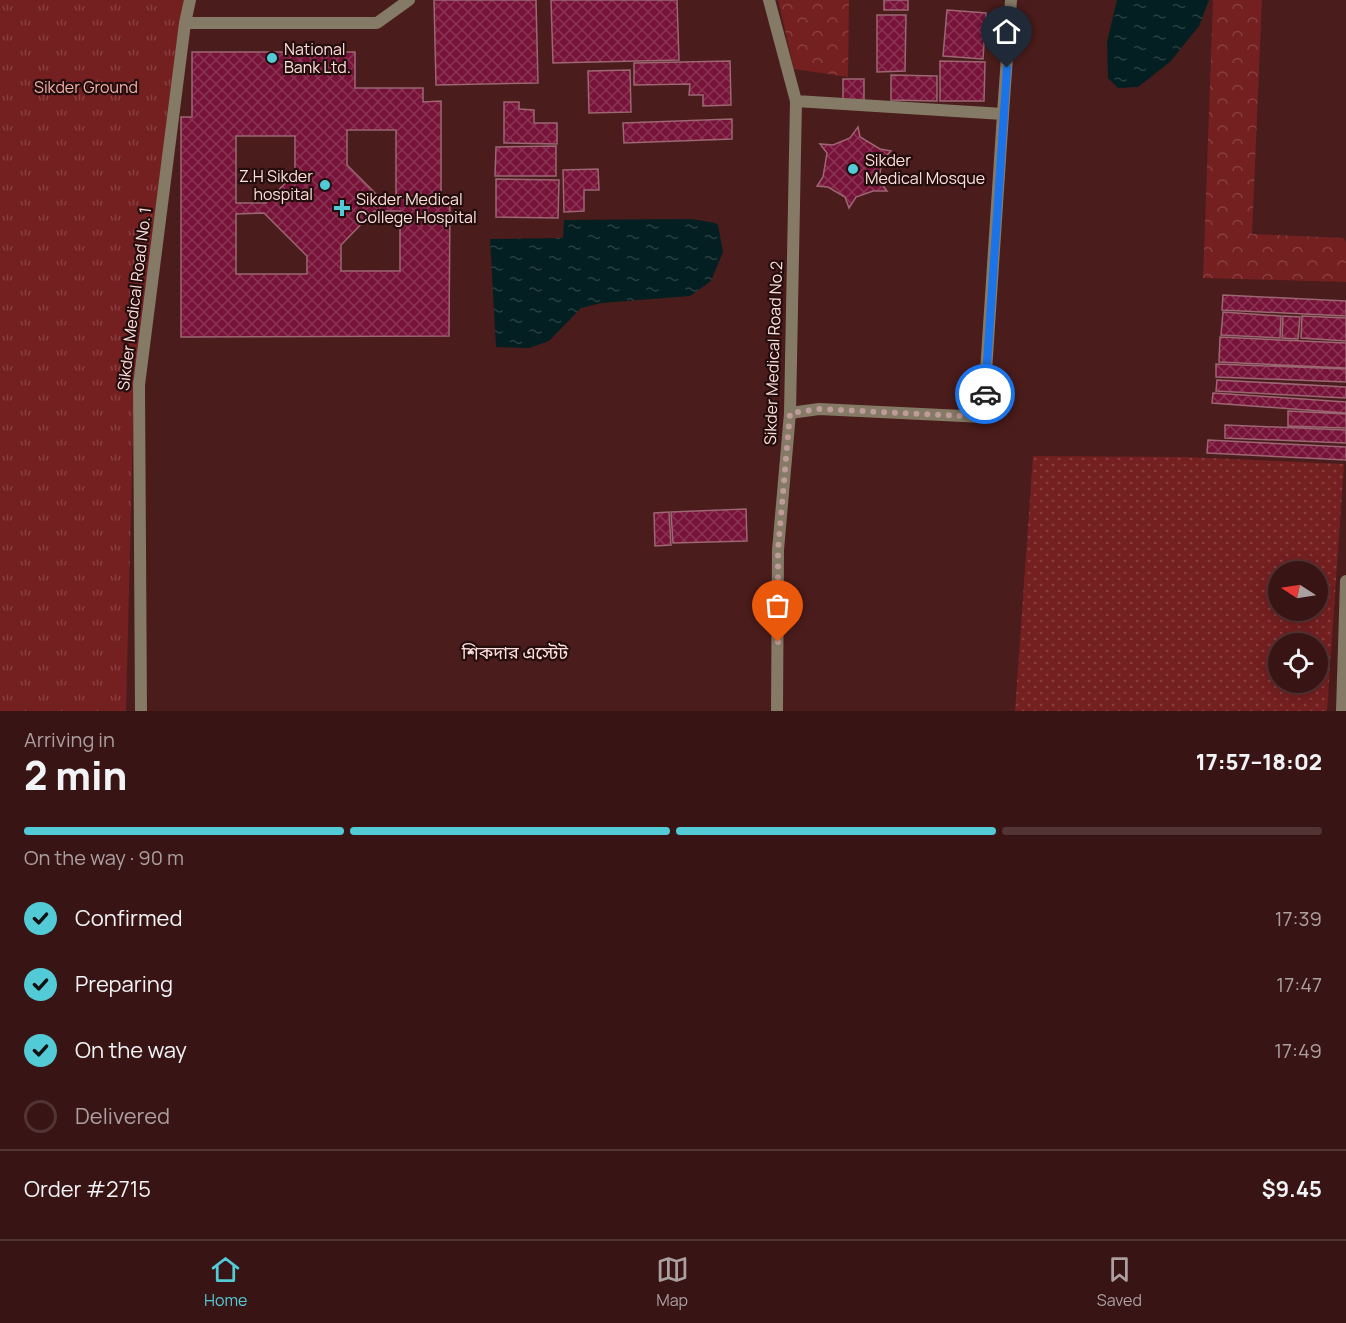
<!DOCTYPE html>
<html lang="en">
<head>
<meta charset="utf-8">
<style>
	:root { --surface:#381514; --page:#3f1e1d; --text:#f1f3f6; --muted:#ab9fa0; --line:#523434; --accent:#52cbd7 }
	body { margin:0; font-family:Manrope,"Noto Sans Bengali",sans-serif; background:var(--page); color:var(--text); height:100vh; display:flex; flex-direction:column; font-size:22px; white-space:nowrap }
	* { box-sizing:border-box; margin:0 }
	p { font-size:20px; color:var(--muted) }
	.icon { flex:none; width:33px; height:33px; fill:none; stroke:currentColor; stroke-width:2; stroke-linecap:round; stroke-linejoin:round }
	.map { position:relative; height:711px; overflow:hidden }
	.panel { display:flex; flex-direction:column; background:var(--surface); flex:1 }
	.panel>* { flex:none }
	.needle { width:39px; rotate:282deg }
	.fabs { position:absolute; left:1268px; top:561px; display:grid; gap:12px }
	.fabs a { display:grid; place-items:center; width:60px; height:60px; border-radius:50%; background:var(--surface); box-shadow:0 3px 15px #0003,0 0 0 2px var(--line); font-size:30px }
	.pin { position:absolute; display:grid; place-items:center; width:51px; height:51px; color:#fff; margin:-62px -26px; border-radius:50% 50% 50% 0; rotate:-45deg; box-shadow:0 0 6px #0007 }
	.pin .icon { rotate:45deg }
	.courier { position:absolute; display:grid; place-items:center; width:60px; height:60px; margin:-30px; border:4px solid #1a73e8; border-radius:50%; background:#fff; color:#222; box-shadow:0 2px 8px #0007 }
	.head em { font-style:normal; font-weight:800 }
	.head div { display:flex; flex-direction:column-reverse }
	.head { display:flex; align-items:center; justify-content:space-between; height:102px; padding:0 24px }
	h1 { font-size:39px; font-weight:800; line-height:45px }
	.bar { display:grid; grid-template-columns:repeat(4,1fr); gap:9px 6px; align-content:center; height:72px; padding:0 24px }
	.bar i { height:8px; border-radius:4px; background:var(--line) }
	.bar .current { background:var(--accent) }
	.bar p { grid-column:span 4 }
	.line { display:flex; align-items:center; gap:15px; padding:0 24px; border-top:2px solid var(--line) }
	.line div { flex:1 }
	ol { padding:0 24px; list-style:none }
	li { display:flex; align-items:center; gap:18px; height:66px }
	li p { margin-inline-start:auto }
	li .icon { padding:6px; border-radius:50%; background:var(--accent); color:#111; stroke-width:4 }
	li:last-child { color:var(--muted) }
	li i { width:33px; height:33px; border:3px solid var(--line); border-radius:50% }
	.menu { display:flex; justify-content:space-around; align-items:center; height:84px; border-top:2px solid var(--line); background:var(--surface); font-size:16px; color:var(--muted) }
	.menu a { display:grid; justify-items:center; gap:3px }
	.menu .current { color:var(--accent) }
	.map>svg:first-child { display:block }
	.grass { fill:url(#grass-dots); fill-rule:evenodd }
	.forest { fill:url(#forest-crowns) }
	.park { fill:url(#park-tufts) }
	.water { fill:url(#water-ripples) }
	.building { fill:url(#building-cross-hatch); stroke:#9c6673; stroke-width:1.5; fill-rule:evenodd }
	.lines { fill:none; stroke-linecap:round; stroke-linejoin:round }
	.street { stroke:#847a66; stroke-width:12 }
	.done { stroke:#be9a98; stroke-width:6; stroke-dasharray:0 10.8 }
	.route { stroke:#1a73e8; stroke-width:8 }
	.poi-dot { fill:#52cbd7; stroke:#230e0d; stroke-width:2 }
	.labels { text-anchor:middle; stroke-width:4.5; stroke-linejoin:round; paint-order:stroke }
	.poi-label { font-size:16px; fill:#fddedb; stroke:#230e0d; text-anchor:start }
	.park-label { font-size:16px; fill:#f1aea8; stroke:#230e0d }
	.street-label { font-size:16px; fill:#fddedb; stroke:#230e0d }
	.neighbourhood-label { font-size:18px; fill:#fddedb; stroke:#230e0d }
</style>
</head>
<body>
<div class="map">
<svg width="1346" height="711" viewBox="0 0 1346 711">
	<defs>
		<pattern id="grass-dots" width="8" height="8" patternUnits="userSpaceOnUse" patternTransform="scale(1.5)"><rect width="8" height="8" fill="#741f20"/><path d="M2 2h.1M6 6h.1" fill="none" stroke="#893f40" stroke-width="1.8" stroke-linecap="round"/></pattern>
		<pattern id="forest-crowns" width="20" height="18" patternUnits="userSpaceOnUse" patternTransform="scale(1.5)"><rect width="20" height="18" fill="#741f20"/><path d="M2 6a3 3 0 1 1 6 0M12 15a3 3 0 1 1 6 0" fill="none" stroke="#893f40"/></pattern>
		<pattern id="park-tufts" width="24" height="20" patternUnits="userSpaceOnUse" patternTransform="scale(1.5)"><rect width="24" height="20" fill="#741f20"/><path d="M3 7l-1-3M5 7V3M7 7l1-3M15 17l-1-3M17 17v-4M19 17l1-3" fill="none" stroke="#893f40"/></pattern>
		<pattern id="water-ripples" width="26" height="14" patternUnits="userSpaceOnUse" patternTransform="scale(1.5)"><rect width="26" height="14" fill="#031f22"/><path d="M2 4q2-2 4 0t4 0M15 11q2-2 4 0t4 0" fill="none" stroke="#293f42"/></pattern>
		<pattern id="building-cross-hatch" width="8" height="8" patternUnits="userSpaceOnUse" patternTransform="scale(1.5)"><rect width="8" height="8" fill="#771339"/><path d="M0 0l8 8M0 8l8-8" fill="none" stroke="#8b3555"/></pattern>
	</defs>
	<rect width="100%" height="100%" fill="#4a1c1b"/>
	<!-- grass -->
	<path class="grass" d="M1033 456 1187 457 1344 464 1327 711H1015ZM1278 572H1317V610H1278ZM1278 644H1317V682H1278Z"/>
	<!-- forest -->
	<path class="forest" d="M778 0H849L848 77 794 69Z
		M1213 0H1262L1252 234 1344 238 1346 243V282L1203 278Z"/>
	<!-- park -->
	<path class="park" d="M0 0H185L134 389 126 711H0Z"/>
	<!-- water -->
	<path class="water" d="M1117 0H1209L1199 26 1170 62 1138 87 1118 88 1108 78 1107 42Z
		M692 219 715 223 718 225 723 252 711 281 690 296 601 303 581 308 549 341 529 348 496 347 490 239 563 238 564 220Z"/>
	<!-- building -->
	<path class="building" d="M434 0H536L538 83 436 85Z
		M551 0H677L679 60 553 63Z
		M884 0H908V10H884Z
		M947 10 986 13 983 59 943 56Z
		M877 15H906L905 71 877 72Z
		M192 52H355V88H423V102L441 101V198H450L449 336 181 337V117H192ZM347 130H396V197H379L347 165ZM236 136H295V173L266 203H236ZM374 211H400V271H341V245ZM264 213 307 256V274H236V214Z
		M730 61 731 105 703 106V95H689L690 84 634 85V63Z
		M940 61 985 62 984 101H940Z
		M630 70 631 112 589 113 588 71Z
		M891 75 937 76V101L891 100Z
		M843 79H864V101H843Z
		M504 102H519V109L534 110V123H557V144L504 143Z
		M732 119V139L624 143 623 123Z
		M858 127 860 137 880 149 891 151 882 160 879 180 887 191H873L856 197 849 208 845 197 828 187 817 186 823 177 827 153 820 144 833 145 850 138Z
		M556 146V176H495L496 147Z
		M598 169 599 190H584V211L564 212 563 170Z
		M496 179 559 180 558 218 496 217Z
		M1223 295 1346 301V316L1222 310Z
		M1223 312 1281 316 1280 338 1221 335Z
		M1283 316 1300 317 1298 339 1282 338Z
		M1302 316 1346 318V341L1301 338Z
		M1220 337 1346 343V368L1219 362Z
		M1216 364 1346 369V382L1216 377Z
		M1217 380 1346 387V398L1216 391Z
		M1213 393 1346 402V413L1212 403Z
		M1288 411 1346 414V428L1288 426Z
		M1225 425 1346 430V443L1225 438Z
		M1208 440 1346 447V460L1207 453Z
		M746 509 747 541 673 543 671 512Z
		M669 512 671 545 655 546 654 513Z"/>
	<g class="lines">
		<!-- street -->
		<path class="street" d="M769 0 796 101 790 413 778 550 777 711
			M185 23H377L409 0
			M1003 114 1011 0
			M790 413 819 409 983 417 1003 114 796 101
			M141 711 139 385 185 23 190 0
			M1342 711 1346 581"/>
	</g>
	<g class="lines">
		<!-- done -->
		<path class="done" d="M778 642V550L790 413 819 409 983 417 985 394"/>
		<!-- route -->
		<path class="route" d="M985 394 1007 68"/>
	</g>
	<!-- markers -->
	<g class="poi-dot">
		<circle cx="272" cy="58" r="6"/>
		<circle cx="853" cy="169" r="6"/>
		<circle cx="325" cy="185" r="6"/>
		<path d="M339 199h6v6h6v6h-6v6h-6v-6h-6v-6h6z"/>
	</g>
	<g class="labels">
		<!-- poi labels -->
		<g class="poi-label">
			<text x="284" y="55">National<tspan x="284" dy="18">Bank Ltd.</tspan></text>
			<text x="865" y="166">Sikder<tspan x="865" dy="18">Medical Mosque</tspan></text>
			<text x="313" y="182" text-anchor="end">Z.H Sikder<tspan x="313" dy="18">hospital</tspan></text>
			<text x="356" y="205">Sikder Medical<tspan x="356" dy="18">College Hospital</tspan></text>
		</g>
		<!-- park labels -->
		<g class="park-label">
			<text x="86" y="93">Sikder Ground</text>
		</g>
		<!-- street labels -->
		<g class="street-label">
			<text transform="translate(134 299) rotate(-83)" y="6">Sikder Medical Road No. 1</text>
			<text transform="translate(773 353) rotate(-88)" y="6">Sikder Medical Road No.2</text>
		</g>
		<!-- neighbourhood labels -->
		<g class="neighbourhood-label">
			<text x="515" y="659">শিকদার এস্টেট</text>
		</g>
	</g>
</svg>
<div class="fabs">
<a><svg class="needle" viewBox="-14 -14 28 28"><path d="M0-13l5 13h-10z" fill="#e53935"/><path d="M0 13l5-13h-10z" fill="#ab9fa0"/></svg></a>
<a><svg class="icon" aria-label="locate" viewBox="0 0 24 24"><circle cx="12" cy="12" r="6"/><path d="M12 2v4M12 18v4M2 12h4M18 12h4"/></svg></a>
</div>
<div class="pin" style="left:778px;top:642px;background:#ea580c"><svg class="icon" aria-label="bag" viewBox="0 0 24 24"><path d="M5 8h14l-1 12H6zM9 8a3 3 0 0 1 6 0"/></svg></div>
<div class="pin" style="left:1007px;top:68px;background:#1f2937"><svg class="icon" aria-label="home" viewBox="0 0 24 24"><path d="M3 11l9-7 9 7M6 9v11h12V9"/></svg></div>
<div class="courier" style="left:985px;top:394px"><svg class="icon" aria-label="car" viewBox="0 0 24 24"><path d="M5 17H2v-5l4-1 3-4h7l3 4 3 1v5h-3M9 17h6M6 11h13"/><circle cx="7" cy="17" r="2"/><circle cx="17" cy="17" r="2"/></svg></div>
</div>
<section class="panel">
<div class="head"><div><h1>2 min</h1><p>Arriving in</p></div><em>17:57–18:02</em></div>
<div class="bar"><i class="current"></i><i class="current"></i><i class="current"></i><i></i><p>On the way · 90 m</p></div>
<ol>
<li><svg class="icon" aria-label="check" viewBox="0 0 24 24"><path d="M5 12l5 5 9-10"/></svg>Confirmed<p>17:39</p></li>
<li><svg class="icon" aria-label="check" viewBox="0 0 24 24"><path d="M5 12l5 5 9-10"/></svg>Preparing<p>17:47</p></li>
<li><svg class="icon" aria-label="check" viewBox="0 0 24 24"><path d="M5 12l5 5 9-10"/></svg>On the way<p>17:49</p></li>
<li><i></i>Delivered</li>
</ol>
<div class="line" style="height:78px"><div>Order #2715</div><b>$9.45</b></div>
</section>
<nav class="menu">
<a class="current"><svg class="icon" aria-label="home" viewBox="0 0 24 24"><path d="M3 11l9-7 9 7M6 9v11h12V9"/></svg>Home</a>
<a><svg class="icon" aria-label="map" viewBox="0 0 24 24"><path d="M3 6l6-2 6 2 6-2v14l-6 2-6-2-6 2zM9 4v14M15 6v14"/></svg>Map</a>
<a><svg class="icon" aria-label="saved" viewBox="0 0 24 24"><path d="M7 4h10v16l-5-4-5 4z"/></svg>Saved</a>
</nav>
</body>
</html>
